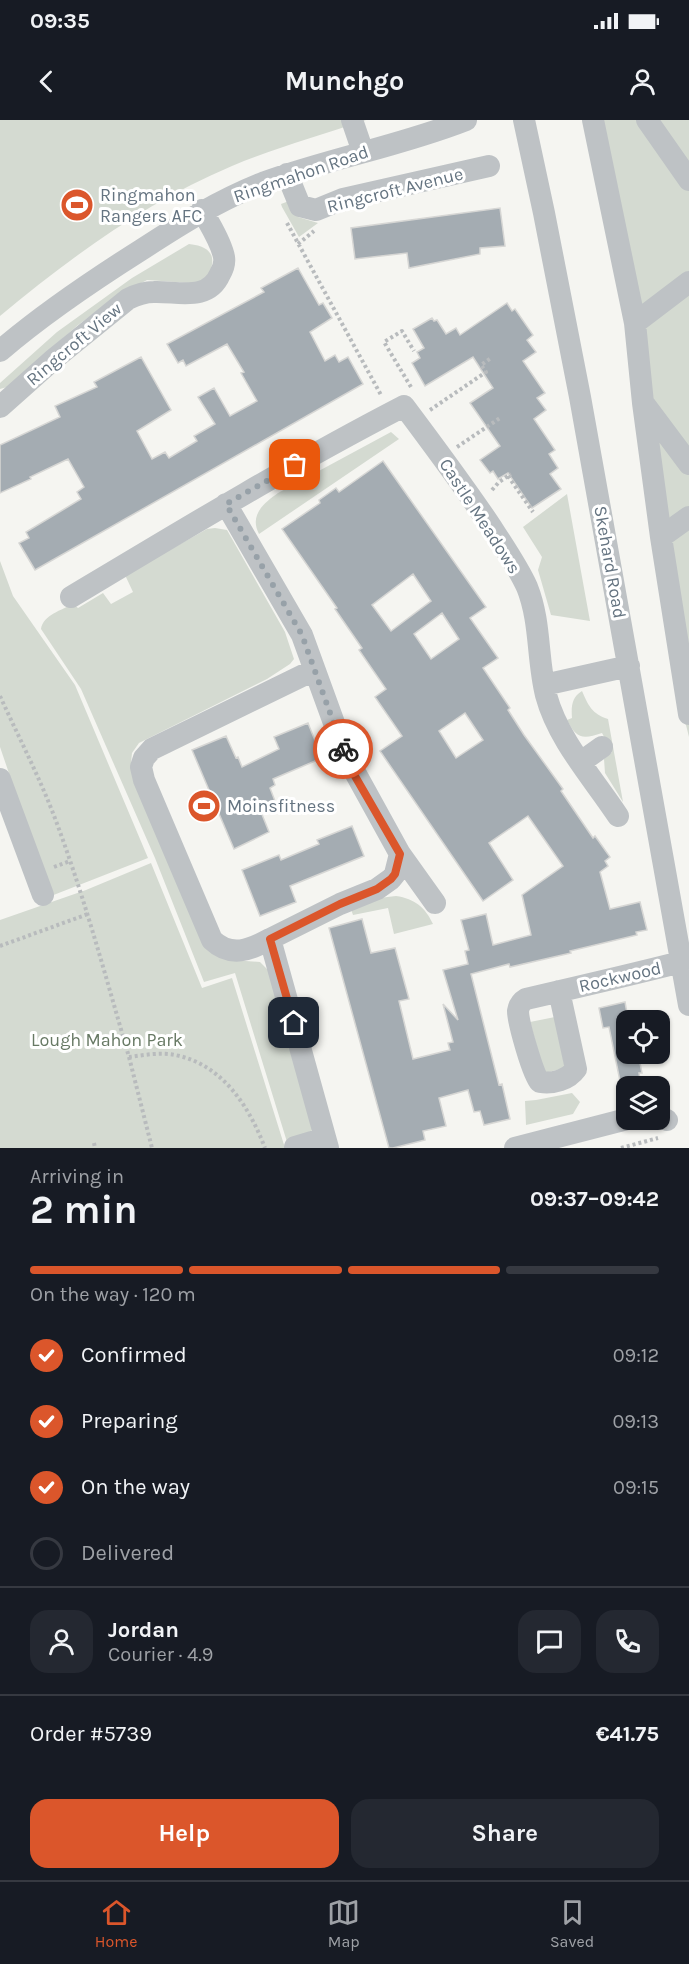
<!DOCTYPE html>
<html lang="en">
<head>
<meta charset="utf-8">
<style>
	:root { --surface:#171b24; --page:#242831; --text:#f1f3f6; --muted:#9ea1a6; --line:#363941; --accent:#db562b }
	body { margin:0; font-family:Karla,sans-serif; background:var(--page); color:var(--text); height:100vh; display:flex; flex-direction:column; font-size:22px; white-space:nowrap }
	* { box-sizing:border-box; margin:0 }
	p { font-size:20px; color:var(--muted) }
	.icon { flex:none; width:33px; height:33px; fill:none; stroke:currentColor; stroke-width:2; stroke-linecap:round; stroke-linejoin:round }
	.map { position:relative; height:1028px; overflow:hidden }
	.details { display:flex; flex-direction:column; background:var(--surface); flex:1 }
	.details>* { flex:none }
	.fabs { position:absolute; left:616px; top:890px; display:grid; gap:12px }
	.fabs a { display:grid; place-items:center; width:54px; height:54px; border-radius:12px; background:var(--surface); box-shadow:0 2px 4px #0004; font-size:30px }
	.pin { position:absolute; display:grid; place-items:center; width:51px; height:51px; color:#fff; margin:-26px; border-radius:12px; box-shadow:0 3px 9px #0006 }
	.courier { position:absolute; display:grid; place-items:center; width:60px; height:60px; margin:-30px; border:4px solid #db562b; border-radius:50%; background:#fff; color:#222; box-shadow:0 2px 8px #0007 }
	.summary em { font-style:normal; font-weight:700 }
	.summary div { display:flex; flex-direction:column-reverse }
	.summary { display:flex; align-items:center; justify-content:space-between; height:102px; padding:0 30px }
	h1 { font-size:39px; font-weight:700; line-height:45px }
	.bar { display:grid; grid-template-columns:repeat(4,1fr); gap:9px 6px; align-content:center; height:72px; padding:0 30px }
	.bar i { height:8px; border-radius:4px; background:var(--line) }
	.bar .active { background:var(--accent) }
	.bar p { grid-column:span 4 }
	.line { display:flex; align-items:center; gap:15px; padding:0 30px; border-top:2px solid var(--line) }
	.line div { flex:1 }
	.round { display:grid; place-items:center; flex:none; width:63px; height:63px; border-radius:18px; background:var(--page) }
	ol { padding:0 30px; list-style:none }
	li { display:flex; align-items:center; gap:18px; height:66px }
	li p { margin-inline-start:auto }
	li .icon { padding:6px; border-radius:50%; background:var(--accent); color:#fff; stroke-width:4 }
	li:last-child { color:var(--muted) }
	li i { width:33px; height:33px; border:3px solid var(--line); border-radius:50% }
	.primary-button { display:flex; gap:12px; margin-top:auto; padding:12px 30px }
	.primary-button a { flex:1; height:69px; border-radius:18px; background:var(--accent); color:#fff; font-size:24px; font-weight:700; line-height:69px; text-align:center }
	.primary-button a+a { background:var(--page); color:var(--text) }
	.status { display:flex; justify-content:space-between; align-items:center; height:42px; padding:0 30px; background:var(--surface); direction:ltr }
	.status svg { height:16px; fill:currentColor }
	header { display:flex; justify-content:space-between; align-items:center; height:78px; padding:0 30px; background:var(--surface); font-size:27px; font-weight:700 }
	.tab-bar { display:flex; justify-content:space-around; align-items:center; height:84px; border-top:2px solid var(--line); background:var(--surface); font-size:16px; color:var(--muted) }
	.tab-bar a { display:grid; justify-items:center; gap:3px }
	.tab-bar .active { color:var(--accent) }
	.map>svg:first-child { display:block }
	.green { fill:#d4dad1 }
	.building { fill:#a4acb2; stroke:#d6d6d4; stroke-width:1.5; fill-rule:evenodd }
	.lines { fill:none; stroke-linecap:round; stroke-linejoin:round }
	.path { stroke:#b8bbbd; stroke-width:4; stroke-dasharray:3 3; stroke-linecap:butt }
	.minor { stroke:#bec2c5; stroke-width:22 }
	.done { stroke:#97a1a8; stroke-width:6; stroke-dasharray:0 10.8 }
	.route { stroke:#db562b; stroke-width:8 }
	.labels { text-anchor:middle; stroke-width:6; stroke-linejoin:round; paint-order:stroke }
	.street-label { font-size:18px; fill:#657481; stroke:#fff }
	.poi-label { font-size:18px; fill:#657481; stroke:#fff; text-anchor:start }
	.park-label { font-size:18px; fill:#677964; stroke:#fff }
</style>
</head>
<body>
<div class="status"><b>09:35</b><svg viewBox="0 0 49 12"><path d="M0 12V9h3v3zM5 12V6h3v6zM10 12V3h3v9zM15 12V0h3v12zM26 1h20v11H26zM47 4h2v5h-2z"/></svg></div>
<header><svg class="icon" aria-label="back" viewBox="0 0 24 24"><path d="M15 5l-7 7 7 7"/></svg>Munchgo<svg class="icon" aria-label="person" viewBox="0 0 24 24"><circle cx="12" cy="8" r="4"/><path d="M4 21q1-7 8-7t8 7"/></svg></header>
<div class="map">
<svg width="689" height="1028" viewBox="0 0 689 1028">
	<rect width="100%" height="100%" fill="#f5f5f1"/>
	<!-- green -->
	<path class="green" d="M0 0H366C321 15 275 28 232 46 146 82 71 137 0 196Z
		M586 0H689V617L684 597 625 205Z
		M289 81 298 97 318 103 299 117 282 87 281 84Z
		M189 124C218 127 216 143 204 164L147 160 136 166 117 176 78 205 7 267 0 269V263L57 212 132 158Z
		M391 312 399 319 259 414C249 395 264 383 278 373Z
		M567 374 590 501 551 495 538 450 542 437 523 407Z
		M215 408 227 410 285 512 294 539 290 544 267 559 139 623 132 633 131 643 232 840 260 842 270 852 313 1010 287 1022 235 853 204 862 155 738 81 569 41 509C43 495 62 490 73 484L78 488 103 473 111 484 133 472 125 455 207 409Z
		M0 441 13 476 75 565 148 738 51 776 0 627Z
		M582 571C588 585 592 594 608 599L623 682 605 653 604 639 612 632 602 613C582 620 576 618 567 600L572 598C571 586 572 577 582 571Z
		M151 743 202 868 232 858 285 1028H0V800L86 770Z
		M396 776C415 779 425 787 433 804L394 814 388 788 353 795 351 789 379 778Z
		M555 897 565 948 544 953 530 902Z
		M572 973 580 982 573 994 526 1005 525 981 536 980Z"/>
	<!-- building -->
	<path class="building" d="M500 88 505 126 480 128V134L409 148 407 133 355 139 351 108Z
		M298 148 319 185 323 183 332 198 310 212 325 241 335 235 339 242 348 237 363 264 35 450 19 423 29 418 26 412 81 379 77 372 84 367 68 339 30 357 31 359 0 373V325L60 297 55 286 97 267 94 262 141 237 171 290 137 311 152 339 165 332 169 338 197 321 194 316 215 304 198 277 214 268 230 296 257 281 241 253 244 252 227 224 186 246 183 240 178 243 167 224 264 172 261 168Z
		M507 183 512 191 515 189 533 215 527 220 536 232 523 241 545 273 537 278 546 290 534 299 555 330 549 334 558 348 550 354 561 369 532 388 508 353 498 359 493 351 490 353 480 340 500 326 470 283 493 268 473 237 425 266 412 243 420 238 417 232 424 228 413 209 432 198 434 201 437 200 446 214 456 208 460 215Z
		M383 341 486 487 470 498 498 538 483 548 510 588 508 590 524 615 563 669 561 671 593 718 595 716 610 737 605 741 608 746 600 752 610 789 640 782 647 810 636 812 637 815 570 831 571 833 510 847 509 844 471 854 499 965 502 964 510 999 484 1005 480 991 474 992 468 970 439 978 446 1006 423 1011 425 1020 393 1028H389L329 808 362 799 371 833 395 828 409 879 399 881 413 939 450 930 448 923 453 922 443 884 458 900 443 850 468 844 465 831 469 830 461 800 486 794 493 825 531 815 522 775 563 746 528 696 489 723 513 760 483 781 380 631 402 616 375 577 386 569 359 530 362 528 335 489 337 488 282 409 320 383 319 380 336 368 339 372ZM413 454 431 481 391 511 372 485ZM442 493 459 519 431 539 414 514ZM465 593 483 620 456 638 439 611Z
		M308 603 322 638 273 659 275 665 270 668 275 681 259 687 269 712 234 729 192 630 226 616 236 638 238 637 242 647 279 629 274 617Z
		M352 706 364 736 290 766 296 782 260 796 242 750 279 735 281 740 319 724 317 720Z
		M625 882 627 893V933H638L642 953H639L641 966H621L609 907 603 908 599 888Z"/>
	<g class="lines">
		<!-- path -->
		<path class="path" d="M287 103 381 275
			M298 124 314 111
			M411 267 384 222 402 211 414 231
			M430 290 486 252 481 245 491 238
			M457 327 500 298
			M508 356 533 392
			M492 370 499 362 511 354
			M0 576C19 618 40 658 56 701 85 779 106 858 129 937 144 935 161 932 175 935 222 944 249 986 265 1028
			M54 747 70 741
			M0 826 88 794
			M129 937 152 1028
			M94 1023 95 1028
			M621 1028 658 1018"/>
		<!-- minor -->
		<path class="minor" d="M352 0 363 32
			M524 0 544 93 580 277 689 885
			M593 0 635 203
			M647 0 689 60
			M287 54 300 86 316 90 343 79 489 46
			M689 162 635 203 643 283 661 417 689 594
			M0 231C44 193 92 161 141 130 181 104 219 80 265 62 331 38 400 26 466 0
			M645 285 689 344
			M0 287 54 239 128 179C136 175 145 172 154 172 178 171 208 182 220 154 223 149 225 143 224 137 221 121 209 104 202 90
			M226 384 302 515 346 636 400 734 395 754 391 759 377 769 340 784 270 819 328 1028
			M661 417 689 397
			M71 477C181 411 290 345 404 286 434 326 464 366 492 408 504 427 518 447 527 467 541 502 537 539 546 575 558 620 593 658 618 696
			M544 565 629 546
			M581 642 602 627
			M0 659 43 775
			M400 734 435 783
			M270 819C250 830 231 838 212 820L144 660 141 647 144 638 152 629 314 550
			M559 871 576 949C568 960 553 964 540 962 533 955 518 902 518 891 519 885 521 882 526 879 578 867 630 855 681 842
			M660 997 667 1000
			M295 1027 325 1018
			M515 1028 627 999"/>
	</g>
	<g class="lines">
		<!-- done -->
		<path class="done" d="M295 345 226 384 302 515 343 629"/>
		<!-- route -->
		<path class="route" d="M294 903 270 819 340 784 377 769 391 759 395 754 400 734 352 651 343 629"/>
	</g>
	<!-- icons -->
	<defs>
		<symbol id="stadium-disc" viewBox="-11 -11 22 22"><circle r="9.5" fill="#db562b" stroke="#fff"/><path d="M0-5a6.5 5 0 1 0 0 10a6.5 5 0 1 0 0-10ZM-3.5-1.8h7v3.6h-7Z" fill="#fff"/></symbol>
	</defs>
	<g fill-rule="evenodd">
		<use href="#stadium-disc" x="58" y="66" width="38" height="38"/>
		<use href="#stadium-disc" x="185" y="667" width="38" height="38"/>
	</g>
	<g class="labels">
		<!-- street labels -->
		<g class="street-label">
			<text transform="translate(301 54) rotate(-19)" y="6">Ringmahon Road</text>
			<text transform="translate(395 70) rotate(-14)" y="6">Ringcroft Avenue</text>
			<text transform="translate(74 224) rotate(-40)" y="6">Ringcroft View</text>
			<text transform="translate(480 396) rotate(57)" y="6">Castle Meadows</text>
			<text transform="translate(610 442) rotate(80)" y="6">Skehard Road</text>
			<text transform="translate(620 857) rotate(-13)" y="6">Rockwood</text>
		</g>
		<!-- poi labels -->
		<g class="poi-label">
			<text x="100" y="81">Ringmahon<tspan x="100" dy="21">Rangers AFC</tspan></text>
			<text x="227" y="692">Moinsfitness</text>
		</g>
		<!-- park labels -->
		<g class="park-label">
			<text x="107" y="926">Lough Mahon Park</text>
		</g>
	</g>
</svg>
<div class="fabs">
<a><svg class="icon" aria-label="locate" viewBox="0 0 24 24"><circle cx="12" cy="12" r="6"/><path d="M12 2v4M12 18v4M2 12h4M18 12h4"/></svg></a>
<a><svg class="icon" aria-label="layers" viewBox="0 0 24 24"><path d="M12 4l9 5-9 5-9-5zM3 14l9 5 9-5"/></svg></a>
</div>
<div class="pin" style="left:295px;top:345px;background:#ea580c"><svg class="icon" aria-label="bag" viewBox="0 0 24 24"><path d="M5 8h14l-1 12H6zM9 8a3 3 0 0 1 6 0"/></svg></div>
<div class="pin" style="left:294px;top:903px;background:#1f2937"><svg class="icon" aria-label="home" viewBox="0 0 24 24"><path d="M3 11l9-7 9 7M6 9v11h12V9"/></svg></div>
<div class="courier" style="left:343px;top:629px"><svg class="icon" aria-label="bike" viewBox="0 0 24 24"><circle cx="6" cy="16" r="4"/><circle cx="18" cy="16" r="4"/><path d="M6 16l4-8h5l3 8M10 8l3 8H6M13 5h3"/></svg></div>
</div>
<section class="details">
<div class="summary"><div><h1>2 min</h1><p>Arriving in</p></div><em>09:37–09:42</em></div>
<div class="bar"><i class="active"></i><i class="active"></i><i class="active"></i><i></i><p>On the way · 120 m</p></div>
<ol>
<li><svg class="icon" aria-label="check" viewBox="0 0 24 24"><path d="M5 12l5 5 9-10"/></svg>Confirmed<p>09:12</p></li>
<li><svg class="icon" aria-label="check" viewBox="0 0 24 24"><path d="M5 12l5 5 9-10"/></svg>Preparing<p>09:13</p></li>
<li><svg class="icon" aria-label="check" viewBox="0 0 24 24"><path d="M5 12l5 5 9-10"/></svg>On the way<p>09:15</p></li>
<li><i></i>Delivered</li>
</ol>
<div class="line" style="height:108px"><a class="round"><svg class="icon" aria-label="person" viewBox="0 0 24 24"><circle cx="12" cy="8" r="4"/><path d="M4 21q1-7 8-7t8 7"/></svg></a><div><b>Jordan</b><p>Courier · 4.9</p></div><a class="round"><svg class="icon" aria-label="chat" viewBox="0 0 24 24"><path d="M4 5h16v11H9l-5 4z"/></svg></a><a class="round"><svg class="icon" aria-label="phone" viewBox="0 0 24 24"><path d="M5 4h4l2 5-3 2q2 4 5 5l2-3 5 2v4C11 20 4 13 5 4z"/></svg></a></div>
<div class="line" style="height:78px"><div>Order #5739</div><b>€41.75</b></div>
<div class="primary-button"><a>Help</a><a>Share</a></div>
</section>
<nav class="tab-bar">
<a class="active"><svg class="icon" aria-label="home" viewBox="0 0 24 24"><path d="M3 11l9-7 9 7M6 9v11h12V9"/></svg>Home</a>
<a><svg class="icon" aria-label="map" viewBox="0 0 24 24"><path d="M3 6l6-2 6 2 6-2v14l-6 2-6-2-6 2zM9 4v14M15 6v14"/></svg>Map</a>
<a><svg class="icon" aria-label="saved" viewBox="0 0 24 24"><path d="M7 4h10v16l-5-4-5 4z"/></svg>Saved</a>
</nav>
</body>
</html>
